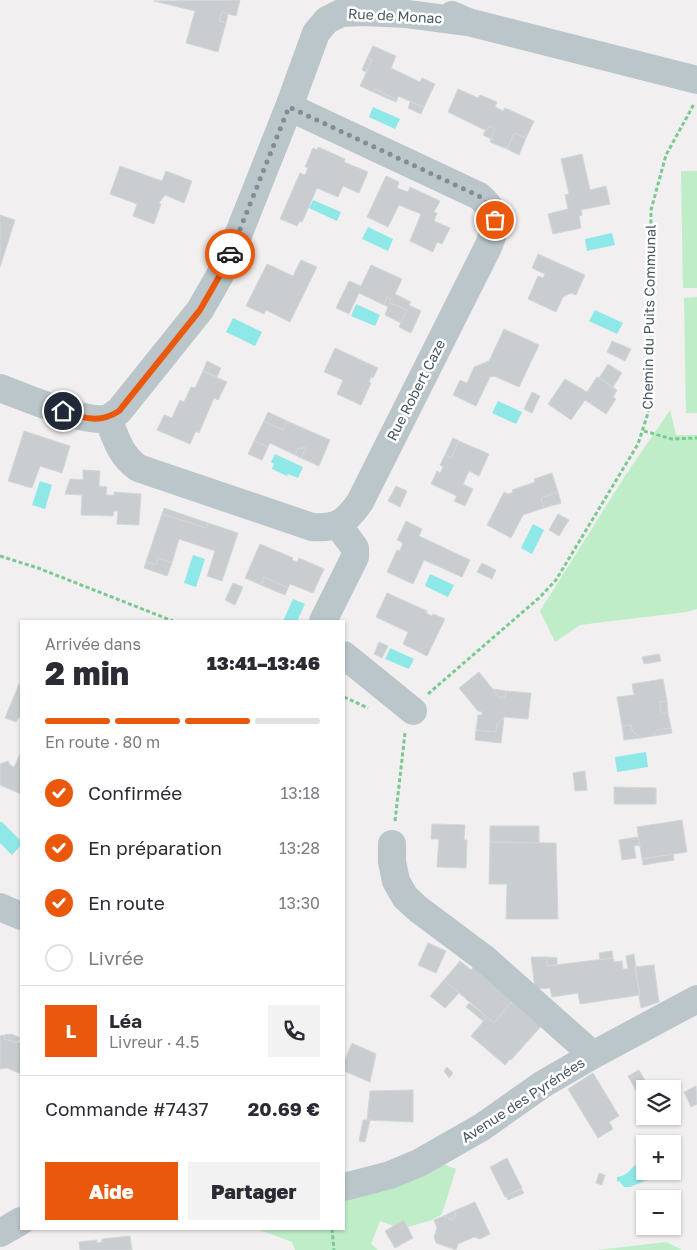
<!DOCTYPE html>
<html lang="fr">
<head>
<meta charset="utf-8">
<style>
	:root { --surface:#fff; --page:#f2f2f3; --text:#2b2b33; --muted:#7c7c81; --line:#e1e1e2; --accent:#ea580c }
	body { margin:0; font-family:"Golos Text",sans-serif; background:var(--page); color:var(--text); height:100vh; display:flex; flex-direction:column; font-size:19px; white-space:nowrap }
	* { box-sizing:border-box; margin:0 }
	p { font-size:16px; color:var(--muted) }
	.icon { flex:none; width:28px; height:28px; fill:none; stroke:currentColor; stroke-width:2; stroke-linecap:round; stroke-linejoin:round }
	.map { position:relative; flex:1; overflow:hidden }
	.side { position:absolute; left:20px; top:620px; width:325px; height:610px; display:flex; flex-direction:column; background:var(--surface); border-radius:0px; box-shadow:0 1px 4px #0004 }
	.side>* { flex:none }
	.tools { position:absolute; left:636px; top:1080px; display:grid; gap:10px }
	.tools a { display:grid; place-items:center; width:45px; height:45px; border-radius:0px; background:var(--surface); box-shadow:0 1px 4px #0004; font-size:25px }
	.pin { position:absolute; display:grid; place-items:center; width:42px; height:42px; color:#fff; margin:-21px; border:2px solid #fff; border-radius:50%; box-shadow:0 1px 5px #0007 }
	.courier { position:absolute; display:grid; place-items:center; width:50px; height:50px; margin:-25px; border:4px solid #ea580c; border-radius:50%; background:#fff; color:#222; box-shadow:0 1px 6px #0007 }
	.headline em { font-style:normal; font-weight:800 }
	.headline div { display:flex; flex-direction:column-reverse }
	.headline { display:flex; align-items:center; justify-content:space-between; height:85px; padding:0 25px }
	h1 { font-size:32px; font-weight:800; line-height:38px }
	.bar { display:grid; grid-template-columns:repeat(4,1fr); gap:8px 5px; align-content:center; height:60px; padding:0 25px }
	.bar i { height:6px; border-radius:4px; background:var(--line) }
	.bar .active { background:var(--accent) }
	.bar p { grid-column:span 4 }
	.line { display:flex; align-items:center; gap:12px; padding:0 25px; border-top:1px solid var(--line) }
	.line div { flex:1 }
	.round { display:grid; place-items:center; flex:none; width:52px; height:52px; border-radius:0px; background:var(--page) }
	ol { padding:0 25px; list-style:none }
	li { display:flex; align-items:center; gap:15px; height:55px }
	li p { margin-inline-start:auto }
	li .icon { padding:5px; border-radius:50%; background:var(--accent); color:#fff; stroke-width:4 }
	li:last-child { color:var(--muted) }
	li i { width:28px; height:28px; border:2px solid var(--line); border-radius:50% }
	.action { display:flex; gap:10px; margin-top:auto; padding:10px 25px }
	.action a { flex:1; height:58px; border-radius:0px; background:var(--accent); color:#fff; font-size:20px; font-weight:800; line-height:58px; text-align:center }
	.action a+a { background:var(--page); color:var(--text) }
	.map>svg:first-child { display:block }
	.green { fill:#bfedc7 }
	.water { fill:#8ee8e8 }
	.building { fill:#c9cdd0; stroke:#d3d6da }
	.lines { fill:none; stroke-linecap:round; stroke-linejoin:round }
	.path { stroke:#78ca91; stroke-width:3; stroke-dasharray:4 2.5; stroke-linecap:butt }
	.minor { stroke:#bbc6cb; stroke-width:28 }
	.done { stroke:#838c8f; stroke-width:5; stroke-dasharray:0 9 }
	.route { stroke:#ea580c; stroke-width:6 }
	.labels { text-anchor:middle; stroke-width:5; stroke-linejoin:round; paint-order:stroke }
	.street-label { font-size:14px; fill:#48565b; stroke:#fff }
</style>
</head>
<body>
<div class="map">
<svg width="697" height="1250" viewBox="0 0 697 1250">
	<rect width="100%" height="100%" fill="#f1efef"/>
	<!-- green -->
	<path class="green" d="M681 171H697V288H683Z
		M697 297V413H686L684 298Z
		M670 410 676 435H697V609L686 612 580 625 555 642 540 611 625 476Z
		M439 1163 456 1169 442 1214 432 1220 408 1227 404 1221 394 1226 380 1221 371 1244 378 1250H295L292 1242 257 1229H344V1198Z
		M666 1242 682 1250H598Z"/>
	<!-- water -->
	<path class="water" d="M373 107 400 119 395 129 369 117Z
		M313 200 341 212 337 221 309 208Z
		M368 227 393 239 388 251 362 239Z
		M612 233 615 245 587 251 585 239Z
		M356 304 380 315 375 326 351 316Z
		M595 310 623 323 617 334 589 321Z
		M233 318 262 332 255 346 226 332Z
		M498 401 522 412 516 424 492 413Z
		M275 454 303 467 298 478 288 474 287 476 272 469 274 464 271 462Z
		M40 481 52 485 45 509 32 505Z
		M533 524 544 530 532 554 521 548Z
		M193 555 205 559 196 587 184 583Z
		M430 574 454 585 448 597 425 586Z
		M293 599 305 604 297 621H283Z
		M390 648 414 659 409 669 385 659Z
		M646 752 648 767 617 772 615 757Z
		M0 822H2L21 841V845L12 855 0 843Z
		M639 1163 645 1164V1171H651L647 1180 630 1187H624L620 1182 617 1181V1177C629 1176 630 1167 639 1163Z"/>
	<!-- building -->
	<path class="building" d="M240 0 236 16 222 12 219 21 226 23 218 52 186 43 195 11 154 1Z
		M222 12 228 14 226 23 219 21Z
		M373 46 396 56 391 68 420 82 422 78 435 84 424 107 398 96 397 100 375 89 373 92 360 86 372 60 367 58Z
		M367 58 372 60 366 72 362 70Z
		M375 89 397 100 396 102 373 92Z
		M458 89 478 98 480 95 497 102 495 107 503 111 505 108 534 121 526 138 514 133 507 149 490 142 495 129 489 126 486 131 485 130 448 112Z
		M410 102 424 107 421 114 408 108Z
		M489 126 495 129 491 139 483 135Z
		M514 133 526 138 519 155 507 149Z
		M318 147 345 159 344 162 368 172 359 193 343 186 338 197 317 188 302 222 300 221 297 226 280 219 300 173 305 175 308 168 305 167 313 148 317 150Z
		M582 154 590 190 606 186 610 204 581 210 582 215 579 216 581 228 553 234 548 214 568 209 565 195 569 194 561 159Z
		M120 166 162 181 166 171 192 181 184 203 165 195 159 203 161 204 154 224 133 216 137 204 110 194Z
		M386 176 399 182 397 188 408 192 410 187 440 201 434 212 437 213 434 221 450 228 442 244 437 242 433 252 410 241 421 214 399 205 388 227 367 217Z
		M0 215 15 220 0 267Z
		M538 254 585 275 576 295 571 293 563 297 556 312 528 299 538 276 543 278 545 274 532 268Z
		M301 260 317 267 290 322 266 310 264 314 246 306 267 264 293 276Z
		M371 265 402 279 395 294 411 302 409 305 421 311 411 333 399 327 407 310 390 303 391 299 387 297 384 305 359 293 349 314 336 308 349 281 361 286Z
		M387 297 391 299 390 303 407 310 401 323 385 315 388 307 384 305Z
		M504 329 539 345 519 387 494 376 490 377 476 406 453 395 460 380 467 383 474 367 489 361Z
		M612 341 631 349 625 361 607 352Z
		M335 348 378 368 373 378 371 377 369 382 371 383 361 405 337 394 343 380 324 372Z
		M207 361 221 368 217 377 203 371Z
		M608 364 622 373 613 387 599 378Z
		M203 371 227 382 218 400 214 398 199 433 196 431 190 444 157 430 164 415 172 418 180 400 184 402 191 387 195 388Z
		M597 377 617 390 613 397 616 399 606 414 585 400 571 420 548 404 565 379 587 392Z
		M532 392 540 396 532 413 524 409Z
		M268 412 287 421 283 430 264 421Z
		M264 421 283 430 287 421 330 440 319 466 301 458 306 448 303 447 302 449 298 448 295 455 270 443 268 447 254 441Z
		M24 431 70 446 62 473 40 466 32 488 8 481Z
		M453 438 459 441 451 458 445 455Z
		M254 441 268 447 262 460 248 454Z
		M459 441 489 454 479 476 469 471 463 484 473 489 465 506 454 501 457 496 431 484 437 471 440 473 443 467 440 465 445 455 451 458Z
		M303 447 306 448 301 458 295 455 298 448 302 449Z
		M83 470 100 471 99 486 107 487 106 495H114V492L141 494 139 525 117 524 118 511H114L113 516 81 515 82 495 65 494 70 479 83 480Z
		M552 473 558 492 541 498 544 508 523 515 511 538 487 525 504 492 508 494 513 492 512 490 535 482 534 479Z
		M396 486 407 491 400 507 388 501Z
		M558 492 561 503 544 508 541 498Z
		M164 508 208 523 206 528 162 514Z
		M162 514 206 528 208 523 238 533 222 581 207 576 215 551 179 539 172 563 158 558 156 565 146 562Z
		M558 514 569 520 559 536 549 530Z
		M406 521 422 529 419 536 470 560 462 577 424 560 413 584 387 572 397 550 400 551 403 543 397 540Z
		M260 544 293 558 292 560 297 562 299 558 324 569 313 593 290 584 288 588 264 577 261 585 245 578Z
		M158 558 172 563 167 576 144 568 146 562 156 565Z
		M482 563 496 570 492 579 477 572Z
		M264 577 288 588 285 595 261 585Z
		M233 583 243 587 235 605 225 600Z
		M387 593 427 611 426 613 432 616 433 614 445 619 427 656 403 644 408 632 376 617Z
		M379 642 388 646 382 658 374 654Z
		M659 654 661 661 644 664 642 657Z
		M479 672 499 697 505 698 506 691 531 693 528 719 504 717 497 724 496 732 476 730 478 715H482V712L478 711 459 688Z
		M663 679 667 701 660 702 661 707 659 710 664 714 668 713 671 728 657 730 653 736 641 738 632 731 631 725 622 726 617 697 634 695 632 684Z
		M19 684 21 685V718L19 717 16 722 5 718Z
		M493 689 506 691 505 698 499 697Z
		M667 701 668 713 664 714 659 710 661 707 660 702Z
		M504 717 501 743 475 740 476 730 496 732 497 724Z
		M631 725 632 731 641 738 624 740 622 726Z
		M671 728 672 733 653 736 657 730Z
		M21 752V794L0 785V764L8 761 10 765 14 767Z
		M585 771 587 790 575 791 573 773Z
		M614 787 656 788V804H614Z
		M682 820 687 852 642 859 637 827Z
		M432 824 465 825 464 840H467L466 868 437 867 439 839H431Z
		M490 826H539V843L490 842Z
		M638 837 640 845 634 846 636 858 622 860 619 840Z
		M490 842 556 843 558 919H506L507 884H489Z
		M673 854 674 860 643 865 642 859Z
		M428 943 446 951 436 973 418 965Z
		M612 951 613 958 600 960 599 953Z
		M634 954 640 995 580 1004 578 993 552 997 550 988 535 989 531 957H546L547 966 613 958 614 962 622 961 623 969H628L626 956Z
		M546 957 557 958V965L547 966Z
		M460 961 471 970 474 966 514 999 494 1023 444 980Z
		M654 965 659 1002 641 1008 635 967Z
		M444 980 459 993 445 1008 430 996Z
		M514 999 543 1024 511 1060 510 1059 505 1065 471 1036 487 1017 494 1023Z
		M469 1003 487 1017 483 1021 466 1007Z
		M12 1034 20 1038 17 1043 4 1039V1035Z
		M4 1035V1039L21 1043V1074L7 1068 0 1069V1036Z
		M352 1043 376 1054 370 1082 344 1071V1062Z
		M447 1067 453 1073 449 1078 444 1071Z
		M639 1070 648 1086 637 1092 628 1076Z
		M593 1073 619 1116 609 1122 613 1129 598 1138 568 1089Z
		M648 1086 650 1089H645V1095L640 1098 637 1092Z
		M696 1086 697 1104 691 1107 684 1092Z
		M413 1090V1122L367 1120 370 1091Z
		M363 1120H370L365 1142 359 1141Z
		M507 1158 522 1188 505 1197 490 1167Z
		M599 1173 605 1175 602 1185 596 1183Z
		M521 1189 524 1193 508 1200 506 1196Z
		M475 1202 490 1234 480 1239 474 1237 458 1244 456 1250 436 1243 434 1237 437 1228 434 1220 444 1216 453 1220 456 1214 454 1211Z
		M454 1211 456 1214 453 1220 444 1216Z
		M404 1220 413 1238 395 1248 385 1231Z
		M130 1236 132 1250H80L79 1242 97 1240V1243L102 1242V1239Z"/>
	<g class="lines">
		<!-- path -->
		<path class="path" d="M644 431 672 439 697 438
			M0 556 38 568 173 621
			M428 694 540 597 556 580 638 444 648 413 650 393 651 210 666 155 694 104
			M344 697 368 708
			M395 821 405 733
			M332 1229 334 1250"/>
		<!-- minor -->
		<path class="minor" d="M452 15 468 22 697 80
			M0 388C23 396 87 425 109 418 112 416 116 413 119 411L200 310 220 275 237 238 289 107 316 33 327 20 341 13 364 12 407 14 468 22
			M108 418C116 439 120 455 138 468L312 527C337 529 346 522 360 502L488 247C498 223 499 214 479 196L289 107
			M323 621 355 557V548L338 525
			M344 655 413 711
			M392 844V862L396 881 405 897 418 909 485 959 593 1055
			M0 907 21 916
			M344 1187 390 1175 419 1163 482 1127 543 1084 593 1055 697 999
			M0 1233 21 1221"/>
	</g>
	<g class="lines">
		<!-- done -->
		<path class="done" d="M230 254 289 107 479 196 490 206 495 220"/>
		<!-- route -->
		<path class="route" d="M63 411C84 418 99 424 119 411L200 310 220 275 230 254"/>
	</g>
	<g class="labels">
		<!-- street labels -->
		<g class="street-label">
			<text transform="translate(395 16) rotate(3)" y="5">Rue de Monac</text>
			<text transform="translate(649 317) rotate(-89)" y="5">Chemin du Puits Communal</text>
			<text transform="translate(416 390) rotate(-63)" y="5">Rue Robert Caze</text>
			<text transform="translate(523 1100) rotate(-33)" y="5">Avenue des Pyrénées</text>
		</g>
	</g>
</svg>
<div class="tools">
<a><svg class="icon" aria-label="layers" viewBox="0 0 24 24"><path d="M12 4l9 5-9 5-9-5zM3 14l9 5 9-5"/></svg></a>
<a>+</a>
<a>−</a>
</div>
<div class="pin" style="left:495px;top:220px;background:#ea580c"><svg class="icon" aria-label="bag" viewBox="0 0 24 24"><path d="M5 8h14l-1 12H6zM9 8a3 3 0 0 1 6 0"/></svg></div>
<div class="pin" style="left:63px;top:411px;background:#1f2937"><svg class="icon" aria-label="home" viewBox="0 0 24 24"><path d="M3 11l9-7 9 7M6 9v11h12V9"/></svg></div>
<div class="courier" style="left:230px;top:254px"><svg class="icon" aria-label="car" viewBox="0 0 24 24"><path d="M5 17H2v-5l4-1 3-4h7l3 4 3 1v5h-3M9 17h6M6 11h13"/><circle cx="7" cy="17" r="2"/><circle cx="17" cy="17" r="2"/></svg></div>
<section class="side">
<div class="headline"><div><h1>2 min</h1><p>Arrivée dans</p></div><em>13:41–13:46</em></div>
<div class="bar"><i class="active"></i><i class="active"></i><i class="active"></i><i></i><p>En route · 80 m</p></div>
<ol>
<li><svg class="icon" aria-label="check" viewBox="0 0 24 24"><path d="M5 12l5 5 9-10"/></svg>Confirmée<p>13:18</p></li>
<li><svg class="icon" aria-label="check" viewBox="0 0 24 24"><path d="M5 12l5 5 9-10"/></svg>En préparation<p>13:28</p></li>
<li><svg class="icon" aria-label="check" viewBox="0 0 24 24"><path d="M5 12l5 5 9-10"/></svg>En route<p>13:30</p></li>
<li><i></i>Livrée</li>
</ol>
<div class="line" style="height:90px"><b class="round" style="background:var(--accent);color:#fff">L</b><div><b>Léa</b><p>Livreur · 4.5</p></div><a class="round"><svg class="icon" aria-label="phone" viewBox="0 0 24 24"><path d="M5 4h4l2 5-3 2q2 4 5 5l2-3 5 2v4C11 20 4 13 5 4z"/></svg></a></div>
<div class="line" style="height:65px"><div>Commande #7437</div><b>20.69 €</b></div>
<div class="action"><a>Aide</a><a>Partager</a></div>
</section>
</div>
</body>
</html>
